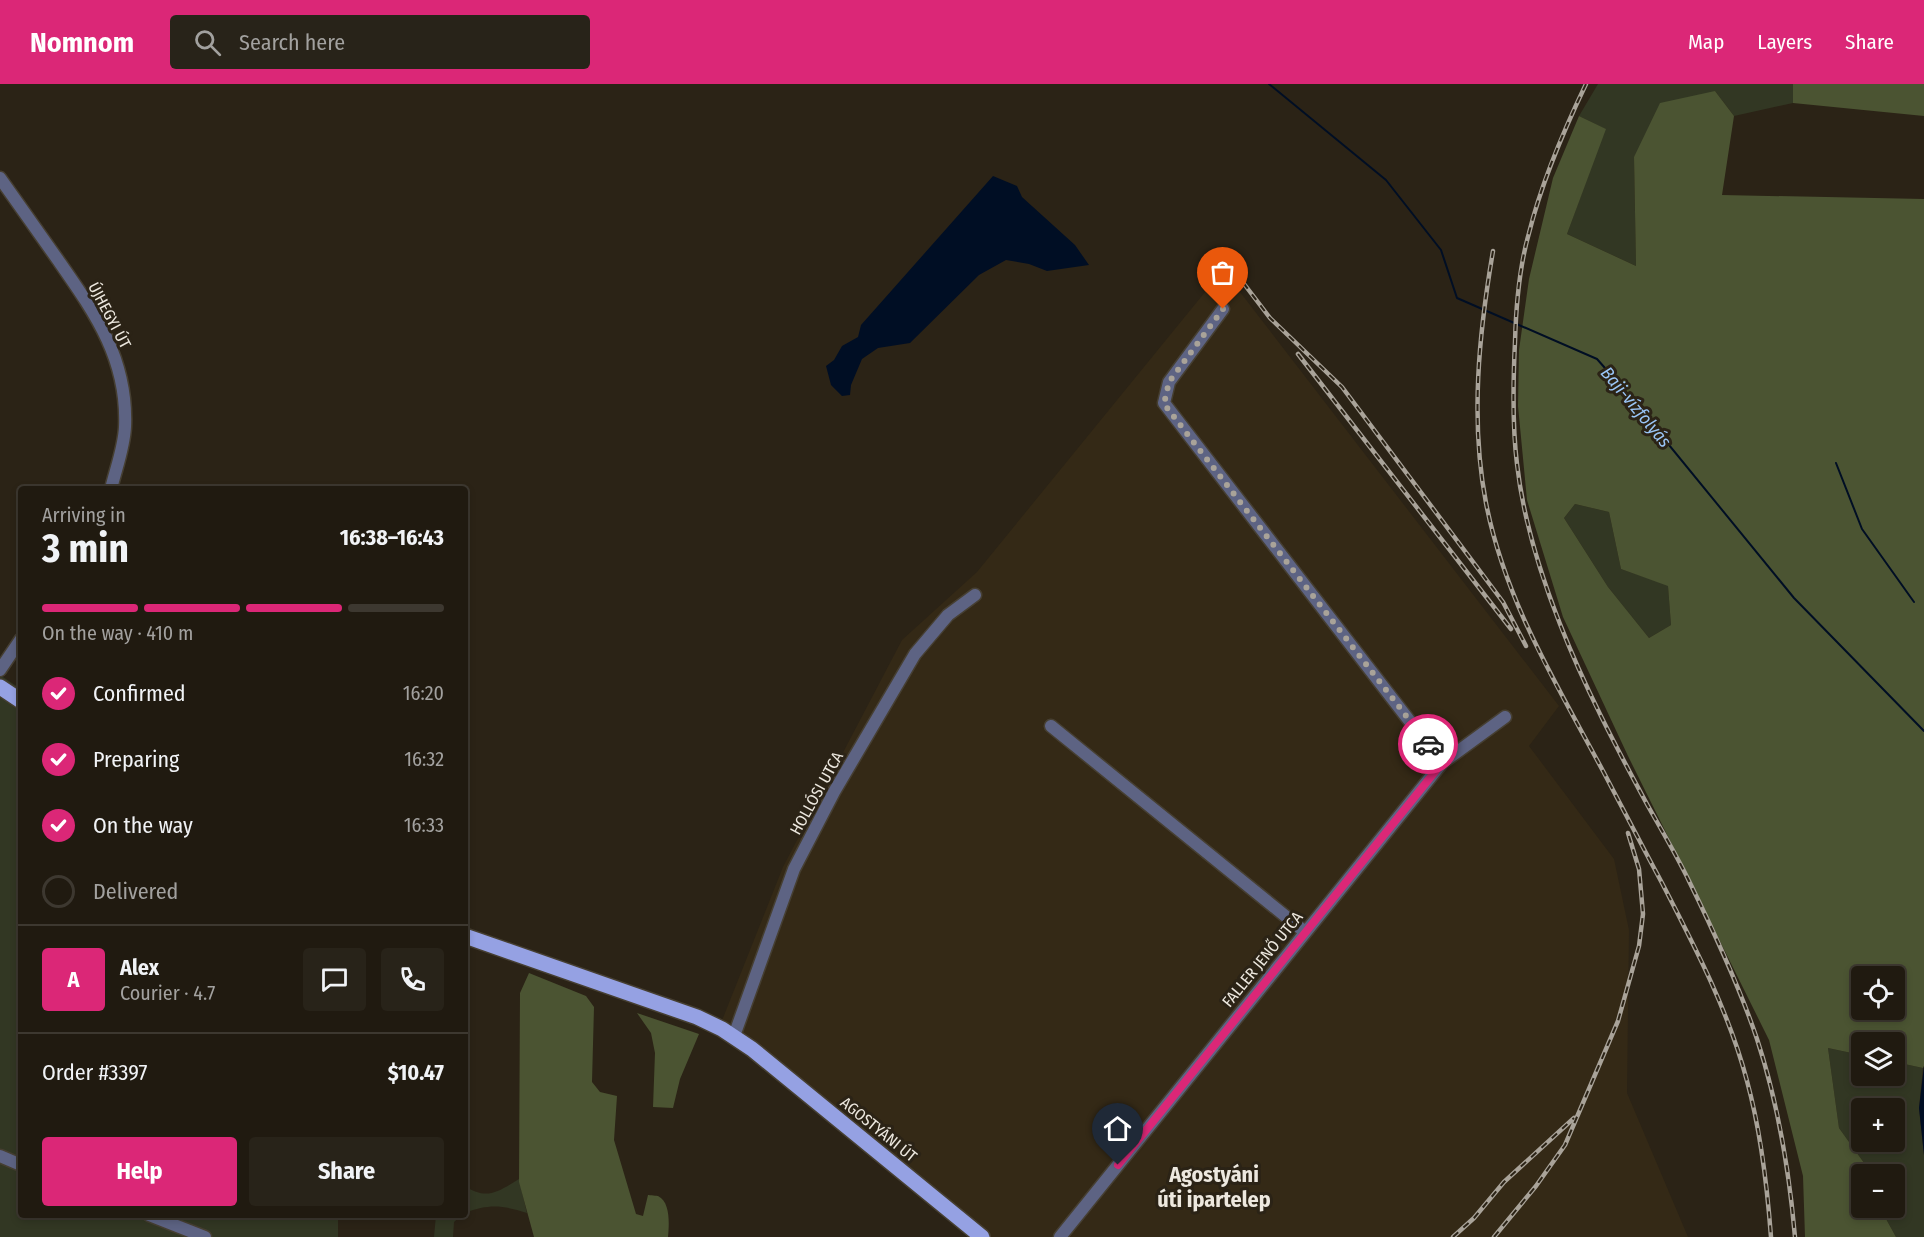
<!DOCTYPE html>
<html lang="en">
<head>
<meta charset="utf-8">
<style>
	:root { --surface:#201a10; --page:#282319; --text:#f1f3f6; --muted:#a2a19f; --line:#3d3830; --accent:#db2777 }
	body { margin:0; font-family:"Fira Sans Condensed",sans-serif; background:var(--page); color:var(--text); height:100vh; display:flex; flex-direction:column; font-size:22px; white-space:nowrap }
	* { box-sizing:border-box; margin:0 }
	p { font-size:20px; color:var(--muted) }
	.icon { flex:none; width:33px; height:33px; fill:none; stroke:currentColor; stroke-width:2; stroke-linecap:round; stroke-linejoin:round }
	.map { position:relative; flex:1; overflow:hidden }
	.panel { position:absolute; left:18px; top:402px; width:450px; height:732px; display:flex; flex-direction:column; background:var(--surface); border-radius:6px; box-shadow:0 3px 9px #0003,0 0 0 2px var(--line) }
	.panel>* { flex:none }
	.buttons { position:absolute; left:1851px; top:882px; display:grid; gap:12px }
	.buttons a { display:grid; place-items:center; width:54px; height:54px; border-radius:6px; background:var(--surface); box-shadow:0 3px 9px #0003,0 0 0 2px var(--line); font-size:30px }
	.pin { position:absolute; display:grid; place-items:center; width:51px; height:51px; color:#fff; margin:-62px -26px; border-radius:50% 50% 50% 0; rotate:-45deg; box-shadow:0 0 6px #0007 }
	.pin .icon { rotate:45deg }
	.courier { position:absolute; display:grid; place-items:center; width:60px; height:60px; margin:-30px; border:4px solid #db2777; border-radius:50%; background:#fff; color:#222; box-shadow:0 2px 8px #0007 }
	.head em { font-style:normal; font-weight:700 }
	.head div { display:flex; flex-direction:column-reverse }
	.head { display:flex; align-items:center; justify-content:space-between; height:102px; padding:0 24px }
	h1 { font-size:39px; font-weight:700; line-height:45px }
	.bar { display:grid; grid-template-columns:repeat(4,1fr); gap:9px 6px; align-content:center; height:72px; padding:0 24px }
	.bar i { height:8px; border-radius:4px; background:var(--line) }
	.bar .selected { background:var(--accent) }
	.bar p { grid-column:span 4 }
	.line { display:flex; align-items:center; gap:15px; padding:0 24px; border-top:2px solid var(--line) }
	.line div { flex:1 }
	.round { display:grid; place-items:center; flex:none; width:63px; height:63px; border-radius:6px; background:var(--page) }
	ol { padding:0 24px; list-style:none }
	li { display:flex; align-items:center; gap:18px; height:66px }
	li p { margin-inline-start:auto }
	li .icon { padding:6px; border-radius:50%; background:var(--accent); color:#fff; stroke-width:4 }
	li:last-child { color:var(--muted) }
	li i { width:33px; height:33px; border:3px solid var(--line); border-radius:50% }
	.cta { display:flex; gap:12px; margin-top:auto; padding:12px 24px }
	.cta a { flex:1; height:69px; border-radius:6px; background:var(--accent); color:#fff; font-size:24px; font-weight:700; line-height:69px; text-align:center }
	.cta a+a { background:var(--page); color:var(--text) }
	header { display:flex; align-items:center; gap:36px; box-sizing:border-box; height:84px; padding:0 30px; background:var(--accent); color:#fff }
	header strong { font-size:28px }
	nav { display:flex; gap:33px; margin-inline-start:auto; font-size:21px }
	.search { width:420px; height:54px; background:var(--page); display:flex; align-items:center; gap:15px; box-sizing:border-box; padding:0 21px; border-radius:6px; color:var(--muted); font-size:22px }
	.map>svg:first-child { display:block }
	.built { fill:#342916 }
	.green { fill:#323723; fill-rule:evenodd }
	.forest { fill:#4b5432; fill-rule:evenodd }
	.water { fill:#000e24 }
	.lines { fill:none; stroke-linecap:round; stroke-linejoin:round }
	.stream { stroke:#000e24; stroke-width:2 }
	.minor-casing { stroke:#463f32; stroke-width:15 }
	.major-casing { stroke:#463f32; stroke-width:18 }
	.minor { stroke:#5d6383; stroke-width:12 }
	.major { stroke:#95a1e3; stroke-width:15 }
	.rail-casing { stroke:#a9a399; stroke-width:4.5 }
	.rail { stroke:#2b2316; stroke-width:2; stroke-dasharray:7; stroke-linecap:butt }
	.done { stroke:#a9a399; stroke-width:6; stroke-dasharray:0 10.8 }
	.route { stroke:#db2777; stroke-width:8 }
	.labels { text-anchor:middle; stroke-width:6; stroke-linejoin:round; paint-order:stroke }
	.street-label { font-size:16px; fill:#ede8df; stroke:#2b2316 }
	.water-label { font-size:18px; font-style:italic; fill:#9ac5f6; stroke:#2b2316 }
	.district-label { font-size:22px; font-weight:bold; fill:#ede8df; stroke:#2b2316 }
</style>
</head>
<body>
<header>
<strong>Nomnom</strong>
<div class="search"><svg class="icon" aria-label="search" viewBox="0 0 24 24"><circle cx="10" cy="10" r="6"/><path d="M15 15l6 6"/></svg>Search here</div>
<nav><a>Map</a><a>Layers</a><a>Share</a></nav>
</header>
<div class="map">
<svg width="1924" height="1153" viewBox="0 0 1924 1153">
	<rect width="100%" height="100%" fill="#2b2316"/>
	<!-- built -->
	<path class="built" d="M1223 186 1559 622 1529 662 1614 775 1629 846 1627 1009 1688 1153H978L719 944 783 783 902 556 977 488Z"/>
	<!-- green -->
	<path class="green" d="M1598 0H1793V19L1734 32 1715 7 1634 73 1636 182 1567 150 1605 45 1579 32Z
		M1575 420 1609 428 1621 485 1668 501 1671 541 1649 554 1608 503 1564 434Z
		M0 591 21 605V1131H338V1153H0Z
		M1828 964 1861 971 1862 992H1894L1895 978 1923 984 1919 1024 1924 1071V1153H1896L1885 1133 1883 1124H1894V1090H1872L1839 1044ZM1862 1024H1894V1058H1862Z
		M519 1095 527 1129C503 1121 488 1120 465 1129V1102C487 1117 499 1107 519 1095Z
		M436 1131H462L454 1138 453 1153H434Z"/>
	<!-- forest -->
	<path class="forest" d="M1793 0H1924V32L1793 19Z
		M1715 7 1734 32 1722 111 1924 115V982L1923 984 1895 978 1894 958H1862L1861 971 1828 964 1839 1044 1872 1090H1862V1124H1883L1885 1133 1896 1153H1805L1803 1092 1769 956 1628 672 1563 533 1527 416 1518 322 1519 266 1529 195 1553 94 1579 32 1606 45 1567 150 1636 182 1634 73 1660 19ZM1575 420 1609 428 1621 485 1668 502 1671 541 1649 554 1608 503 1564 434ZM1862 892H1894V926H1862Z
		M529 889 586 912 594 923 592 998 600 1008 617 1012 614 1056 636 1130 643 1132 648 1111C649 1111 658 1112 658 1112 671 1118 669 1142 668 1153H534L519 1098 520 909Z
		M637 929 699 950 680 995 673 1024 653 1023 655 969 651 949Z"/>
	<!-- water -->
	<path class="water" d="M993 92 1017 102 1022 113 1075 161 1089 181 1047 187 1029 180 1006 176 979 191 910 259 878 264 862 275 851 301 850 311 842 312 831 301 826 282 834 276 842 262 858 253 861 241Z
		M1924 982V1071L1919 1024Z"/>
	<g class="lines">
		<!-- stream -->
		<path class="stream" d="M1269 0 1386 96 1441 166 1457 214 1597 275 1620 301 1794 514 1924 647
			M1836 379 1862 445 1914 518"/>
		<defs>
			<path id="minor" d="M0 94C19 121 39 149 58 176 95 229 128 275 125 343 124 364 116 384 111 405
				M1223 225 1169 298 1164 319 1442 679
				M0 586 21 555
				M1051 642 1305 848
				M734 952 794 785 834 708 915 570 948 531 975 511
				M0 1072 21 1081
				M149 1131 205 1153
				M1060 1153 1442 679 1505 633"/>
			<path id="major" d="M0 603 21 617
				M465 852 697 933 722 945 752 965 982 1153"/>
		</defs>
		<!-- minor casing -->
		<use href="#minor" class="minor-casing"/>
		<!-- major casing -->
		<use href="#major" class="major-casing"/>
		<!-- minor -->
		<use href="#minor" class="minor"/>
		<!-- major -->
		<use href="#major" class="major"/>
		<defs>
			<path id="rail" d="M1586 0C1563 48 1542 97 1529 149 1519 184 1516 221 1515 258 1513 299 1512 340 1517 380 1523 434 1540 489 1560 540 1584 602 1616 663 1648 722 1662 747 1677 772 1689 797 1714 848 1739 901 1757 955 1778 1019 1789 1085 1795 1153
				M1493 167C1479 249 1470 336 1486 419 1505 517 1557 601 1603 687 1623 725 1642 762 1662 799 1695 863 1729 928 1747 997 1761 1048 1767 1100 1771 1153
				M1235 188 1270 234 1342 303 1503 518 1526 562
				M1298 270 1511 545
				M1453 1153 1474 1134 1504 1098 1574 1034
				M1494 1153 1536 1102 1565 1061 1618 937 1639 862 1643 830 1639 785 1628 749"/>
		</defs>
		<!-- rail casing -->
		<use href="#rail" class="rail-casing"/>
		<!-- rail -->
		<use href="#rail" class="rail"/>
	</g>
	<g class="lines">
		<!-- done -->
		<path class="done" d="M1223 225 1169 298 1164 320 1428 660"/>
		<!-- route -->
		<path class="route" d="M1118 1081 1442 679 1428 660"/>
	</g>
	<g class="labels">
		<!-- street labels -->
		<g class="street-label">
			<text transform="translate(110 231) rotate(62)" y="6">ÚJHEGYI ÚT</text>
			<text transform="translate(816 709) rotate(-61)" y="6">HOLLÓSI UTCA</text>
			<text transform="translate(1262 875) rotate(-51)" y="6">FALLER JENŐ UTCA</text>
			<text transform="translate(879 1045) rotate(39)" y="6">AGOSTYÁNI ÚT</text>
		</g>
		<!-- water labels -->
		<g class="water-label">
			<text transform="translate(1636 323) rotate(50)" y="6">Baji-vízfolyás</text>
		</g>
		<!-- district labels -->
		<g class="district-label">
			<text x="1214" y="1098">Agostyáni<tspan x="1214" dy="25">úti ipartelep</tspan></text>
		</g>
	</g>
</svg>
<div class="buttons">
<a><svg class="icon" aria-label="locate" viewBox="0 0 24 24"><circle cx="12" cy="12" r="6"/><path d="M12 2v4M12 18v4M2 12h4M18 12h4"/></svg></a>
<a><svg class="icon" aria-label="layers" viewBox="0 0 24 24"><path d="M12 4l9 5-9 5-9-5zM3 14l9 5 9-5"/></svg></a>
<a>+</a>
<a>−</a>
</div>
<div class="pin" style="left:1223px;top:225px;background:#ea580c"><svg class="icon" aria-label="bag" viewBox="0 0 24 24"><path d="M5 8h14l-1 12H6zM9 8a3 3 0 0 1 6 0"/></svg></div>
<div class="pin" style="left:1118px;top:1081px;background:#1f2937"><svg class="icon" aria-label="home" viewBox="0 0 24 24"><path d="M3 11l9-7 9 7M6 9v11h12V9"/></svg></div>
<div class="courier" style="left:1428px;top:660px"><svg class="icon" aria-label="car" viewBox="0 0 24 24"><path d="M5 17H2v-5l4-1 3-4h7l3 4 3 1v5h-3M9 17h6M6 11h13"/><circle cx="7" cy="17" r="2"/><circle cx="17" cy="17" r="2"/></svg></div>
<section class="panel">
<div class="head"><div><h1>3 min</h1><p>Arriving in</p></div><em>16:38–16:43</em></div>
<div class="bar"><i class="selected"></i><i class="selected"></i><i class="selected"></i><i></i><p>On the way · 410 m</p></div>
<ol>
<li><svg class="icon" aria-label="check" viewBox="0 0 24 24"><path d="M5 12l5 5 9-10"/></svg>Confirmed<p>16:20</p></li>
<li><svg class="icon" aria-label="check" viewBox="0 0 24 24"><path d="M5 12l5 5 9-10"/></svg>Preparing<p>16:32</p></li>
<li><svg class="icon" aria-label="check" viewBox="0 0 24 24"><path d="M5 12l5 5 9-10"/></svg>On the way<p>16:33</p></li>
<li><i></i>Delivered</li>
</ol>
<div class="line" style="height:108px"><b class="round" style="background:var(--accent);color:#fff">A</b><div><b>Alex</b><p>Courier · 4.7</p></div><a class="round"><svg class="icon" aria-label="chat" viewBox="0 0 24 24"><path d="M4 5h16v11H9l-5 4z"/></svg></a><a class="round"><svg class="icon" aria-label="phone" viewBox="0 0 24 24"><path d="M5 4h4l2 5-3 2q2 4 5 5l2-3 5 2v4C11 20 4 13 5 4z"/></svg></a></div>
<div class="line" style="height:78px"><div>Order #3397</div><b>$10.47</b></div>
<div class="cta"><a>Help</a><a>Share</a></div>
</section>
</div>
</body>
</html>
